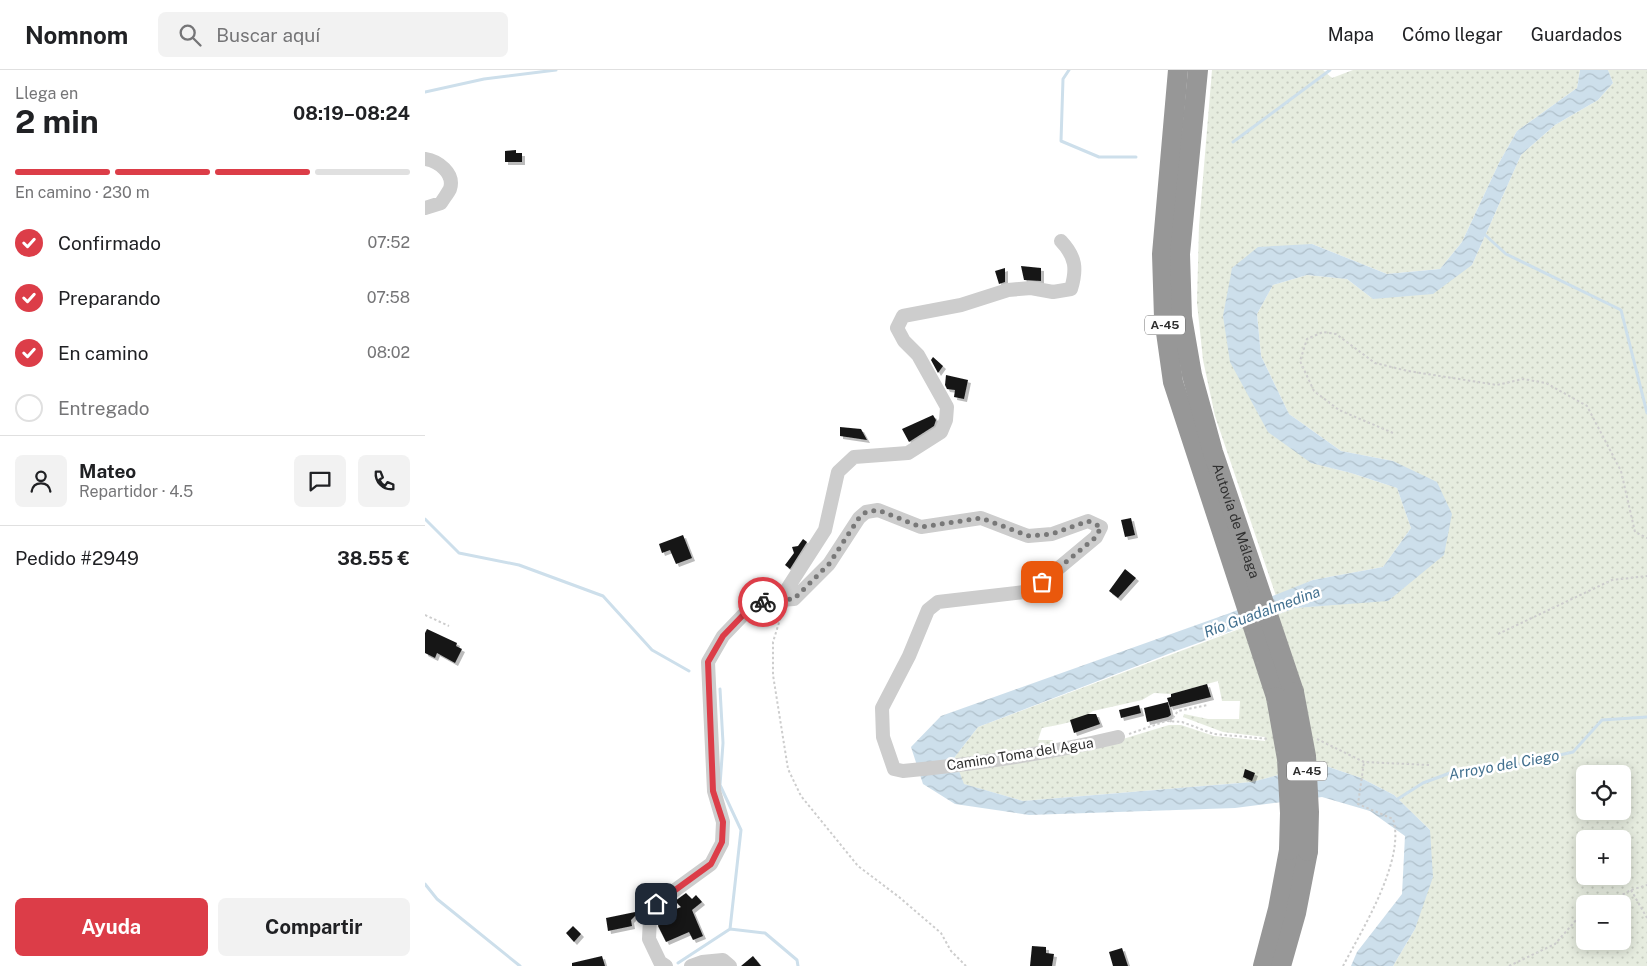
<!DOCTYPE html>
<html lang="es">
<head>
<meta charset="utf-8">
<style>
	:root { --surface:#fff; --page:#f2f2f2; --text:#202124; --muted:#757577; --line:#e0e0e0; --accent:#dc3d48 }
	body { margin:0; font-family:"Public Sans",sans-serif; background:var(--page); color:var(--text); height:100vh; display:flex; flex-direction:column; font-size:19px; white-space:nowrap }
	* { box-sizing:border-box; margin:0 }
	p { font-size:16px; color:var(--muted) }
	.icon { flex:none; width:28px; height:28px; fill:none; stroke:currentColor; stroke-width:2; stroke-linecap:round; stroke-linejoin:round }
	.map { position:relative; flex:1; overflow:hidden }
	.side { display:flex; flex-direction:column; background:var(--surface); width:425px }
	.side>* { flex:none }
	.fabs { position:absolute; left:1151px; top:695px; display:grid; gap:10px }
	.fabs a { display:grid; place-items:center; width:55px; height:55px; border-radius:8px; background:var(--surface); box-shadow:0 2px 12px #0003; font-size:25px }
	.pin { position:absolute; display:grid; place-items:center; width:42px; height:42px; color:#fff; margin:-21px; border-radius:10px; box-shadow:0 2px 8px #0006 }
	.courier { position:absolute; display:grid; place-items:center; width:50px; height:50px; margin:-25px; border:4px solid #dc3d48; border-radius:50%; background:#fff; color:#222; box-shadow:0 1px 6px #0007 }
	.headline em { font-style:normal; font-weight:700 }
	.headline div { display:flex; flex-direction:column-reverse }
	.headline { display:flex; align-items:center; justify-content:space-between; height:85px; padding:0 15px }
	h1 { font-size:32px; font-weight:700; line-height:38px }
	.bar { display:grid; grid-template-columns:repeat(4,1fr); gap:8px 5px; align-content:center; height:60px; padding:0 15px }
	.bar i { height:6px; border-radius:4px; background:var(--line) }
	.bar .on { background:var(--accent) }
	.bar p { grid-column:span 4 }
	.line { display:flex; align-items:center; gap:12px; padding:0 15px; border-top:1px solid var(--line) }
	.line div { flex:1 }
	.round { display:grid; place-items:center; flex:none; width:52px; height:52px; border-radius:8px; background:var(--page) }
	ol { padding:0 15px; list-style:none }
	li { display:flex; align-items:center; gap:15px; height:55px }
	li p { margin-inline-start:auto }
	li .icon { padding:5px; border-radius:50%; background:var(--accent); color:#fff; stroke-width:4 }
	li:last-child { color:var(--muted) }
	li i { width:28px; height:28px; border:2px solid var(--line); border-radius:50% }
	.primary-button { display:flex; gap:10px; margin-top:auto; padding:10px 15px }
	.primary-button a { flex:1; height:58px; border-radius:8px; background:var(--accent); color:#fff; font-size:20px; font-weight:700; line-height:58px; text-align:center }
	.primary-button a+a { background:var(--page); color:var(--text) }
	header { display:flex; align-items:center; gap:30px; box-sizing:border-box; height:70px; padding:0 25px; background:var(--surface); border-bottom:1px solid var(--line) }
	header strong { font-size:24px }
	nav { display:flex; gap:28px; margin-inline-start:auto; font-size:18px }
	.search { width:350px; height:45px; background:var(--page); display:flex; align-items:center; gap:12px; box-sizing:border-box; padding:0 18px; border-radius:8px; color:var(--muted); font-size:19px }
	main { display:flex; flex:1; min-height:0 }
	.map>svg:first-child { display:block }
	.green { fill:url(#green-dots); fill-rule:evenodd }
	.water { fill:url(#water-waves) }
	.lines { fill:none; stroke-linecap:round; stroke-linejoin:round }
	.stream { stroke:#cddfeb; stroke-width:3 }
	.building { fill:#171717; filter:url(#shadow) }
	.path { stroke:#cdcdcd; stroke-width:2; stroke-dasharray:2.5 2.5; stroke-linecap:butt }
	.minor { stroke:#cdcdcd; stroke-width:14 }
	.highway { stroke:#979797; stroke-width:20 }
	.highway-bridge { stroke:#979797; stroke-width:20 }
	.done { stroke:#787878; stroke-width:5; stroke-dasharray:0 9 }
	.route { stroke:#dc3d48; stroke-width:6 }
	.labels { text-anchor:middle; stroke-width:5; stroke-linejoin:round; paint-order:stroke }
	.shield { fill:#fff; stroke:#6e6e6e; stroke-width:1 }
	.shield-label { font-size:12px; font-weight:bold; fill:#303030 }
	.street-label { font-size:14px; fill:#303030; stroke:#fff }
	.water-label { font-size:15px; font-style:italic; fill:#42708f; stroke:#fff }
</style>
</head>
<body>
<header>
<strong>Nomnom</strong>
<div class="search"><svg class="icon" aria-label="search" viewBox="0 0 24 24"><circle cx="10" cy="10" r="6"/><path d="M15 15l6 6"/></svg>Buscar aquí</div>
<nav><a>Mapa</a><a>Cómo llegar</a><a>Guardados</a></nav>
</header>
<main>
<section class="side">
<div class="headline"><div><h1>2 min</h1><p>Llega en</p></div><em>08:19–08:24</em></div>
<div class="bar"><i class="on"></i><i class="on"></i><i class="on"></i><i></i><p>En camino · 230 m</p></div>
<ol>
<li><svg class="icon" aria-label="check" viewBox="0 0 24 24"><path d="M5 12l5 5 9-10"/></svg>Confirmado<p>07:52</p></li>
<li><svg class="icon" aria-label="check" viewBox="0 0 24 24"><path d="M5 12l5 5 9-10"/></svg>Preparando<p>07:58</p></li>
<li><svg class="icon" aria-label="check" viewBox="0 0 24 24"><path d="M5 12l5 5 9-10"/></svg>En camino<p>08:02</p></li>
<li><i></i>Entregado</li>
</ol>
<div class="line" style="height:90px"><a class="round"><svg class="icon" aria-label="person" viewBox="0 0 24 24"><circle cx="12" cy="8" r="4"/><path d="M4 21q1-7 8-7t8 7"/></svg></a><div><b>Mateo</b><p>Repartidor · 4.5</p></div><a class="round"><svg class="icon" aria-label="chat" viewBox="0 0 24 24"><path d="M4 5h16v11H9l-5 4z"/></svg></a><a class="round"><svg class="icon" aria-label="phone" viewBox="0 0 24 24"><path d="M5 4h4l2 5-3 2q2 4 5 5l2-3 5 2v4C11 20 4 13 5 4z"/></svg></a></div>
<div class="line" style="height:65px"><div>Pedido #2949</div><b>38.55 €</b></div>
<div class="primary-button"><a>Ayuda</a><a>Compartir</a></div>
</section>
<div class="map">
<svg width="1222" height="896" viewBox="0 0 1222 896">
	<defs>
		<pattern id="green-dots" width="8" height="8" patternUnits="userSpaceOnUse" patternTransform="scale(1.25)"><rect width="8" height="8" fill="#e6ecdf"/><path d="M2 2h.1M6 6h.1" fill="none" stroke="#c6cbc0" stroke-width="1.8" stroke-linecap="round"/></pattern>
		<pattern id="water-waves" width="16" height="10" patternUnits="userSpaceOnUse" patternTransform="scale(1.25)"><rect width="16" height="10" fill="#cddfeb"/><path d="M0 5q4-4 8 0t8 0" fill="none" stroke="#b0c0ca"/></pattern>
		<filter id="shadow"><feDropShadow dx="3" dy="3" stdDeviation="0" flood-color="#0004"/></filter>
	</defs>
	<rect width="100%" height="100%" fill="#fff"/>
	<!-- green -->
	<path class="green" d="M787 0H898L907 8 928 0H1155L1152 18 1092 61 1074 93 1037 172 1015 199 962 204 887 174 798 246 886 393 926 403 972 418 986 458 958 497 888 510 851 526 790 346 778 290 772 233 774 156Z
		M1183 0H1222V896H968L990 859 1005 760 969 725 936 708 895 694 827 712 598 731 538 714 533 700 688 672 744 655H756L789 666 840 671V667L798 662 758 647 759 644 783 649H814L815 631H797L793 611 746 624 729 623 717 630 668 641C655 651 634 655 617 658L613 670H628V678L530 692 529 688 553 657 870 538 913 534 1019 485 968 391 916 381 864 344 836 286 832 244 848 215 882 205 922 209 948 229 1047 195 1096 85 1130 55 1173 30 1188 13ZM1160 704H1198V741H1160ZM1160 769H1198V806H1160ZM1160 834H1198V871H1160Z"/>
	<!-- water -->
	<path class="water" d="M1155 0H1183L1188 13 1173 30 1130 55 1096 85 1047 195 1008 224 948 229 922 209 882 205 848 215 832 244 836 286 864 344 916 381 968 391 1012 412 1027 444 1019 485 963 531 870 538 751 581 553 657 529 688 539 714 598 731 827 712 895 694 936 708 969 725 1005 760 1008 807 990 859 968 896H926L932 882 977 824 980 766 945 741 897 727 810 738 604 745 530 734 498 714 486 677 516 646 805 543 888 510 958 497 986 458 972 418 926 403 886 393 843 362 805 292 798 246 807 198 833 177 887 174 962 204 1015 199 1037 172 1074 93 1092 61 1152 18Z"/>
	<g class="lines">
		<!-- stream -->
		<path class="stream" d="M644 0 638 9 636 71 674 87H711
			M0 22 59 9 131 0
			M808 72 905 0
			M1059 164 1081 184 1196 240 1222 343
			M0 449 34 483 94 495 178 526 227 580 264 601
			M295 619 298 673 295 715 316 760 305 859
			M971 730 998 713 1033 700 1095 694 1148 682 1177 650 1222 647
			M0 814 12 829 95 896
			M253 893 305 859 340 863 372 890 373 896"/>
	</g>
	<!-- building -->
	<path class="building" d="M91 80V83H97V92H80V81Z
		M596 196 616 198V211L599 210Z
		M580 198V212L574 214 570 201Z
		M508 287 518 296 513 303 506 290Z
		M521 305 543 310 539 329 529 327 530 320 522 319 520 315Z
		M508 345 511 350 509 356 484 372 477 359Z
		M415 357 436 359 442 370 415 366Z
		M706 448 710 465 700 467 696 450Z
		M258 465 267 488 251 494 245 480 237 483 234 474Z
		M378 469 382 472 365 499 360 495 369 483 367 477 373 476Z
		M700 499 711 508 693 528 684 521Z
		M2 559 32 573 31 576 37 579 30 593 12 583 10 588 0 583V563Z
		M782 614 786 627 745 637 742 628 746 627V624Z
		M743 632 746 645 743 647 722 652 719 638Z
		M714 635 716 643 696 648 694 640Z
		M663 644H671L675 654 649 663 645 650Z
		M820 699 830 703 827 711 818 707Z
		M261 823 267 829 271 825 277 832 267 840 278 866 268 870 264 862 241 872 233 856 234 852 238 850 236 845 256 837 250 831Z
		M215 841 206 850 207 856 183 861 181 848Z
		M148 856 156 864 149 872 141 863Z
		M607 876 621 877V883L629 884 627 896H605Z
		M697 878 703 896H688L684 882Z
		M177 886 180 896H147V893Z
		M328 886 336 896H316Z"/>
	<g class="lines">
		<!-- path -->
		<path class="path" d="M968 363 914 340 889 321 875 291 882 269 898 262 911 264 950 293 983 301 1072 315 1098 309 1121 313 1162 336 1196 401 1210 462 1222 468
			M357 543 348 572V605L363 699 376 726 433 796 474 827 516 863 526 881 541 896
			M0 545 24 556
			M1073 564 1187 510 1222 506
			M745 652 753 641 783 635
			M704 664 741 651 757 652 789 664 844 669
			M892 669 939 692 1004 695
			M1206 820 1222 848
			M1180 834 1206 820 1222 815
			M918 896C937 860 981 789 968 749L933 734 939 692
			M1084 896 1130 874 1153 848 1160 844"/>
		<!-- minor -->
		<path class="minor" d="M0 89C13 91 30 103 25 119 23 123 19 128 16 133L0 138
			M355 530 369 529 404 494 434 448 441 442 453 440 496 457 556 448 603 466 627 464 663 451 676 457 671 467 617 512 599 522 513 532 503 540 484 586 457 638 458 667 469 699 478 701C551 694 622 684 693 667
			M241 896 235 892 224 869 225 848 231 834 286 794 297 773 298 752 289 721 283 592 298 566 321 542 342 530H355L400 460 413 402 429 387 483 383 516 362 521 350 522 337 493 285 479 271 472 258 478 246 536 235 583 220 606 218 628 222 646 219C652 199 651 187 636 171
			M266 896 277 892 298 890 305 896"/>
		<!-- highway -->
		<g class="highway">
			<path d="M753 0 737 184 739 248 748 312 851 627"/>
			<path id="s1" d="M773 0 755 184 757 247 767 305 788 382 869 622"/>
			<path d="M838 896 853 839 864 780"/>
			<path d="M856 896 871 843 883 781"/>
		</g>
		<!-- highway-bridge -->
		<path class="highway-bridge" d="M869 622 881 686 884 742 883 781
			M851 627 862 689 865 743 864 780"/>
	</g>
	<g class="lines">
		<!-- done -->
		<path class="done" d="M338 532 342 530 369 529 404 494 434 448 441 442 453 440 496 457 556 448 604 466 627 464 663 451 676 457 671 467 617 512"/>
		<!-- route -->
		<path class="route" d="M231 834 286 794 297 772 298 752 288 721 283 592 298 566 321 542 338 532"/>
	</g>
	<g class="labels">
		<!-- shield labels -->
		<g class="shield">
			<rect x="720" y="245.5" width="40" height="19" rx="4"/>
			<rect x="862" y="691.5" width="40" height="19" rx="4"/>
		</g>
		<g class="shield-label">
			<text x="740" y="259">A-45</text>
			<text x="882" y="705">A-45</text>
		</g>
		<!-- street labels -->
		<g class="street-label">
			<text dy="5" stroke="none"><textPath href="#s1" startOffset="459">Autovía de Málaga</textPath></text>
			<text transform="translate(595 684) rotate(-9)" y="5">Camino Toma del Agua</text>
		</g>
		<!-- water labels -->
		<g class="water-label">
			<text transform="translate(837 542) rotate(-20)" y="5">Río Guadalmedina</text>
			<text transform="translate(1079 695) rotate(-10)" y="5">Arroyo del Ciego</text>
		</g>
	</g>
</svg>
<div class="fabs">
<a><svg class="icon" aria-label="locate" viewBox="0 0 24 24"><circle cx="12" cy="12" r="6"/><path d="M12 2v4M12 18v4M2 12h4M18 12h4"/></svg></a>
<a>+</a>
<a>−</a>
</div>
<div class="pin" style="left:617px;top:512px;background:#ea580c"><svg class="icon" aria-label="bag" viewBox="0 0 24 24"><path d="M5 8h14l-1 12H6zM9 8a3 3 0 0 1 6 0"/></svg></div>
<div class="pin" style="left:231px;top:834px;background:#1f2937"><svg class="icon" aria-label="home" viewBox="0 0 24 24"><path d="M3 11l9-7 9 7M6 9v11h12V9"/></svg></div>
<div class="courier" style="left:338px;top:532px"><svg class="icon" aria-label="bike" viewBox="0 0 24 24"><circle cx="6" cy="16" r="4"/><circle cx="18" cy="16" r="4"/><path d="M6 16l4-8h5l3 8M10 8l3 8H6M13 5h3"/></svg></div>
</div>
</main>
</body>
</html>
